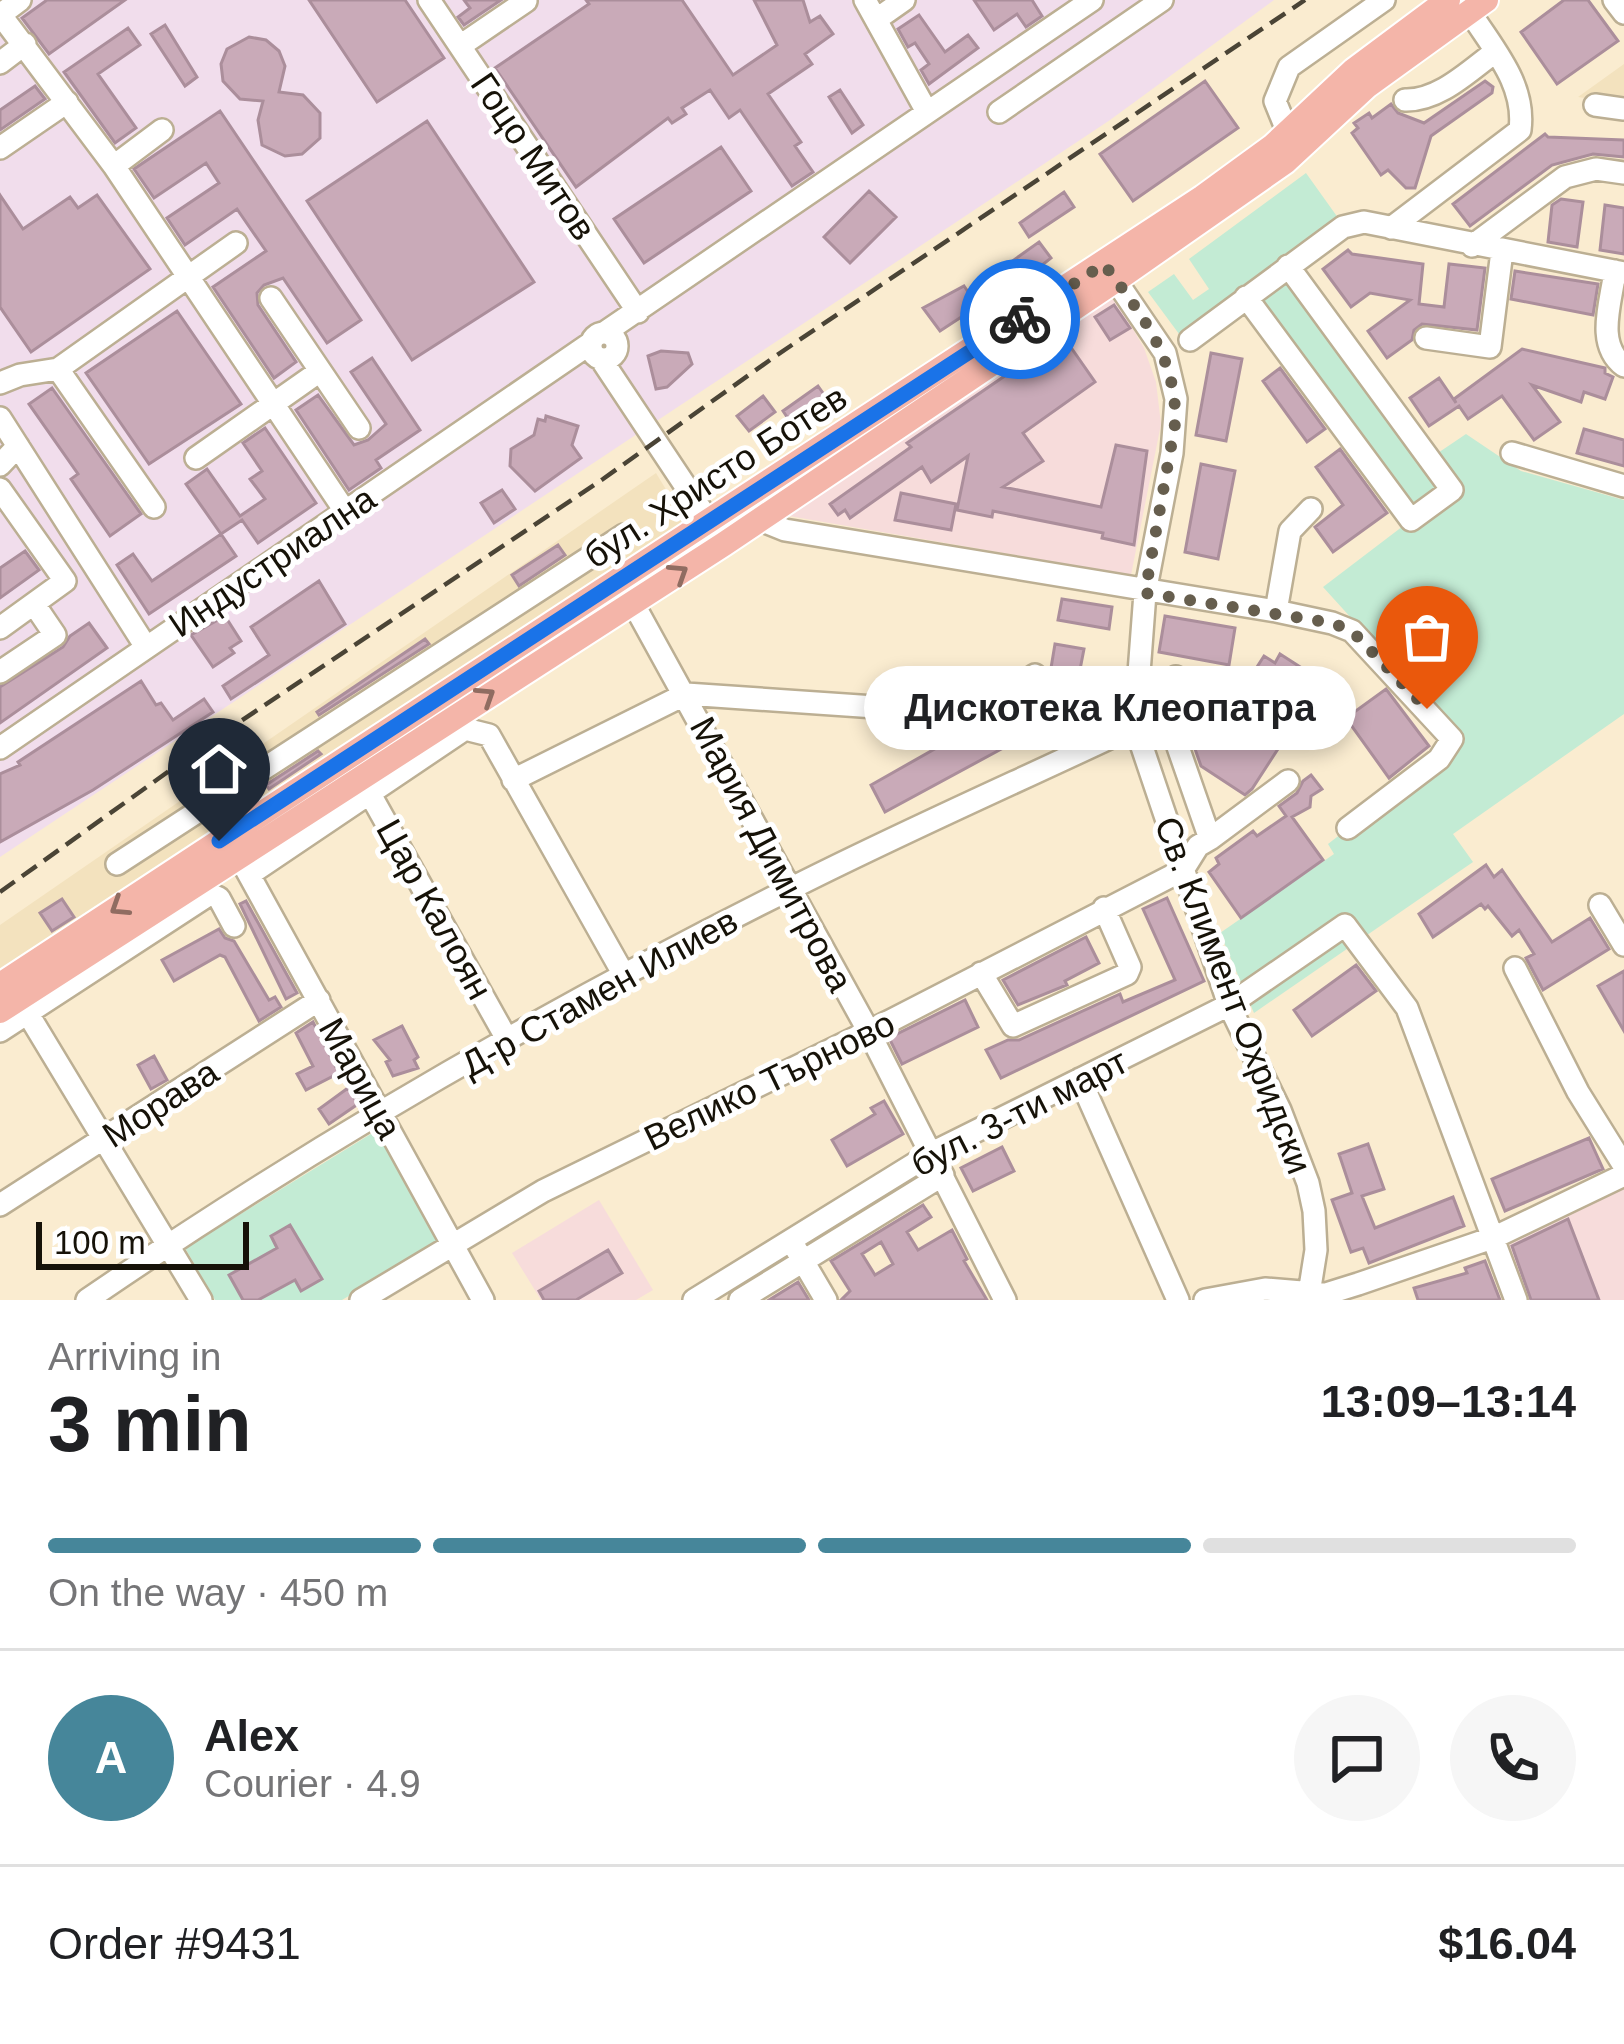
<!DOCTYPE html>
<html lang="en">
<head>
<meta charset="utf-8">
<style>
	:root { --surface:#fff; --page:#f6f6f6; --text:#202124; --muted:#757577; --line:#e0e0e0; --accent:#46869a }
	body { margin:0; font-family:Arial,sans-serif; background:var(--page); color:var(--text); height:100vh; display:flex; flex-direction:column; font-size:45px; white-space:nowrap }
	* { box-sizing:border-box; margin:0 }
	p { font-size:39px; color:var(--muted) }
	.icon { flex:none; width:66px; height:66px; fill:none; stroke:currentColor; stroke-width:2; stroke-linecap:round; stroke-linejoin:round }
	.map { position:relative; height:1300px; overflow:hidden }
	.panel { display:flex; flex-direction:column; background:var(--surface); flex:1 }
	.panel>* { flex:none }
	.scale { position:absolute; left:36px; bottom:30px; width:213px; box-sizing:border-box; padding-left:12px; border:6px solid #161208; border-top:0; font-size:33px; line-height:42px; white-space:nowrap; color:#161208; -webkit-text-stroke:9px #fff; paint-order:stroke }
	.pin { position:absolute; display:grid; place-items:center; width:102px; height:102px; color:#fff; margin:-123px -51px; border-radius:50% 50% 50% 0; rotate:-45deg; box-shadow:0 0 12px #0007 }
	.pin .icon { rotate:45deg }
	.courier { position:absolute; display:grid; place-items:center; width:120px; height:120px; margin:-60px; border:9px solid #1a73e8; border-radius:50%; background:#fff; color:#222; box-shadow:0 3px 15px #0007 }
	.bubble { position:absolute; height:84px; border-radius:42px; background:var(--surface); box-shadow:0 6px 18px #0003; font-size:39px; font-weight:700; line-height:84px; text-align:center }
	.head em { font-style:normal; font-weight:700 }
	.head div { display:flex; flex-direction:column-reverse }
	.head { display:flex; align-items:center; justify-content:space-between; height:204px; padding:0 48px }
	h1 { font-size:78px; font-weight:700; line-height:90px }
	.bar { display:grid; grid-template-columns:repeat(4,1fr); gap:18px 12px; align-content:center; height:144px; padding:0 48px }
	.bar i { height:15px; border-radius:9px; background:var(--line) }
	.bar .on { background:var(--accent) }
	.bar p { grid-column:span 4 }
	.line { display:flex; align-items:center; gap:30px; padding:0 48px; border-top:3px solid var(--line) }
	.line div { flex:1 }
	.round { display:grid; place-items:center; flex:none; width:126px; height:126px; border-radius:63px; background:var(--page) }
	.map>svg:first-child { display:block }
	.built { fill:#f3e2be }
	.industrial { fill:#f1ddec }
	.education { fill:#f7dcdb }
	.green { fill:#c3ebd4 }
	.building { fill:#c9aab8; stroke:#ab8e9b; stroke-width:3; fill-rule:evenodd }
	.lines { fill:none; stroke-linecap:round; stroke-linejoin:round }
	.minor-casing { stroke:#bcaf93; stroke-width:26 }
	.major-casing { stroke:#fff; stroke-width:28 }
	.minor { stroke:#fff; stroke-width:21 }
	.major { stroke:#f4b5a9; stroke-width:24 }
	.rail { stroke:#4a4436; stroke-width:4.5; stroke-dasharray:18 9; stroke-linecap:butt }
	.oneway { stroke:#906c61 }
	.done { stroke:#665e4e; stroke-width:12; stroke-dasharray:0 21.6 }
	.route { stroke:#1a73e8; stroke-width:15 }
	.labels { text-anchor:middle; stroke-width:10; stroke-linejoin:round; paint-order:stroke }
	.street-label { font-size:36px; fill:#161208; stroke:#fff }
</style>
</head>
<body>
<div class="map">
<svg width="1624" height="1300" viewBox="0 0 1624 1300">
	<rect width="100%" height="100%" fill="#faecd0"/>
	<!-- built -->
	<path class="built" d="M1624 64V104L1578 97Z
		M656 473 688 526 0 979V925Z"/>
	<!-- industrial -->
	<path class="industrial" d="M0 0H1274L1110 120 0 857Z"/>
	<!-- education -->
	<path class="education" d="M1098 300H1116L1144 348 1156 382 1161 424 1131 575 789 516Z
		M1624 1178V1300H1516L1495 1237Z
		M599 1200 653 1290 636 1300H541L512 1253Z"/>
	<!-- green -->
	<path class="green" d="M1306 173 1341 222 1182 338 1148 292 1174 274 1193 300 1209 289 1189 259Z
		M1287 273 1429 459 1466 434 1521 471 1624 500V714L1453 834 1473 862 1254 1013 1220 933 1334 854 1328 844 1462 740 1323 587 1411 520 1252 298Z
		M379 1129 441 1241 342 1300H215L185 1248Z"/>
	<!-- building -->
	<path class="building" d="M47 0H125L49 54 22 18Z
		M309 0H405L444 58 377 102Z
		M464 0H501L464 25 458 17 470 8Z
		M586 0H682L733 75 777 45 754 0H803L810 22 820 16 833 34 805 54 812 64 768 94 801 142 795 146 813 172 792 186 740 110 729 118 710 90 682 108 686 114 672 123 668 118 576 187 495 68 589 4Z
		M974 0H1032L1042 16 1026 27 1017 14 994 30Z
		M1564 0H1588L1618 41 1557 84 1521 32Z
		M919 15 945 52 968 35 978 48 929 84 921 70 929 64 915 43 908 47 898 29Z
		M165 25 197 77 185 86 151 34Z
		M128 28 140 45 98 74 136 128 115 143 64 72Z
		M249 37 266 40 279 51 285 66 279 92 303 95 320 113V138L302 154 285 156 262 145 258 120 263 101 240 99 223 81 221 64 227 49Z
		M1205 81 1238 128 1133 201 1100 154Z
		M1485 81 1493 87 1492 93 1431 136 1415 188H1406L1388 170 1381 175 1352 133 1358 128 1354 123 1369 113 1372 118 1391 104 1398 113 1424 123Z
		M35 86 45 99 0 130V110Z
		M840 90 863 125 852 133 829 97Z
		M220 111 361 320 327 343 283 278 264 285 257 293 258 305 296 362 274 378 213 287 266 251 237 209 185 245 167 218 219 183 206 163 154 198 134 169Z
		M427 121 534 282 412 360 307 201Z
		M1545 134 1548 137 1624 140V157L1593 154 1552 165 1470 226 1453 204Z
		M721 147 751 191 644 263 614 219Z
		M869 191 896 217 850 263 824 237Z
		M1064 192 1074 207 1029 237 1020 223Z
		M0 195 23 229 70 197 78 208 97 195 150 269 31 352 0 307Z
		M1561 199 1583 202 1577 247 1548 242 1552 205Z
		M1605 205 1624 208V254L1600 250Z
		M1039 242 1051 258 1042 265 1047 273 1014 296 997 272Z
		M1348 250 1352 254 1423 264 1419 304 1444 307 1449 264 1485 268 1477 330 1422 324 1414 330 1412 340 1387 358 1368 331 1410 300 1370 293 1351 307 1323 269Z
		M1515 271 1598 284 1593 315 1511 299Z
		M964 286 978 306 940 331 923 308Z
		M1114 305 1130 328 1110 340 1095 317Z
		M177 311 241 404 149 464 86 373Z
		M1063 336 1095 382 1023 433 1043 461 1003 487 1101 507 1116 445 1147 451 1134 545 1102 538 1103 533 993 511 992 517 957 510 968 456 931 482 922 467 850 518 845 510 838 515 830 504 911 447 907 443Z
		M1522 349 1605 368V373L1613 377 1605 399 1584 392 1581 402 1532 385 1560 422 1534 440 1502 396 1468 419 1459 406 1429 426 1410 398 1439 378 1456 403 1454 399Z
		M661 351 688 353 692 364 667 387 656 389 648 356Z
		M1211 353 1242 359 1226 441 1196 435Z
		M372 358 420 430 376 460 381 468 349 490 296 410 318 395 354 445 368 440 386 424 351 372Z
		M1280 368 1325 429 1307 442 1263 381Z
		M818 386 835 410 799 435 783 411Z
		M52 388 141 514 110 536 71 479 78 474 29 404Z
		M763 396 775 412 749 431 737 416Z
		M546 416 578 426 572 445 581 458 535 491 510 466 511 449 534 435 538 419 545 421Z
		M265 428 316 503 258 543 242 520 221 534 186 484 207 469 240 516 265 499 250 479 262 471 243 443Z
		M1584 429 1624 440V466L1577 453Z
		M1340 449 1387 513 1333 552 1315 527 1343 505 1316 467Z
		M1201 464 1235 471 1218 559 1185 552Z
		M502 490 515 509 494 523 481 503Z
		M901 493 956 504 951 530 895 520Z
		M221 534 236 556 149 614 117 565 133 554 152 581Z
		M558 545 565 555 519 586 512 575Z
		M25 551 39 570 0 598V568Z
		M319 581 345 624 231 699 223 686 269 655 251 627Z
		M1062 599 1112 607 1109 629 1058 620Z
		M225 616 241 641 230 648 234 653 213 667 191 635Z
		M1165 616 1235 628 1229 665 1159 652Z
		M89 623 107 648 0 723V687L63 647 70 636Z
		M425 639 429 644 319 715 317 712Z
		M1055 644 1084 649 1077 685 1069 683 1063 708 1001 741 1005 747 885 812 871 785 970 729 985 726 1043 687 1049 680Z
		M1280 654 1322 681 1252 789 1245 795 1201 766 1195 749 1205 732 1212 737 1264 656 1275 663Z
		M141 681 156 705 161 703 173 720 204 699 213 712 93 790 0 842V774L20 765 18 762Z
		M1386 689 1429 746 1389 778 1346 718Z
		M318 751 321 754 269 789 266 785Z
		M1311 775 1322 789 1311 796 1310 807 1292 817 1323 860 1241 918 1209 872 1219 864 1216 858 1253 831 1257 836 1286 816 1279 806 1297 793 1303 781Z
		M1486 865 1494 877 1502 870 1552 942 1590 918 1609 949 1543 990 1526 958 1534 954 1519 930 1512 936 1488 906 1485 909 1481 904 1433 937 1419 914Z
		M1167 898 1204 981 1001 1078 986 1050 1008 1040H1019L1120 994 1123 1002 1175 980 1143 909Z
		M62 899 74 917 52 931 40 913Z
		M246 901 297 993 286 999 240 904Z
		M219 929 225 938 234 941 269 1000 275 997 281 1007 259 1021 225 957 220 955 174 981 162 960Z
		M1086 937 1099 963 1065 981 1067 985 1018 1005 1003 980Z
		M1356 965 1376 991 1312 1036 1294 1010Z
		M1624 971V1031L1598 986Z
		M965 1000 978 1027 902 1064 889 1038Z
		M313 1022 339 1073 306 1090 297 1074 313 1066 296 1033Z
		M402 1026 418 1057 414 1060 418 1068 393 1076 386 1062 390 1060 374 1040Z
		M154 1056 167 1080 151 1089 138 1065Z
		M348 1088 358 1104 329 1124 319 1109Z
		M884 1101 903 1134 847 1166 832 1140 875 1114 871 1108Z
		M1589 1138 1603 1169 1505 1211 1492 1179Z
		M1368 1144 1384 1189 1362 1196 1375 1228 1453 1197 1464 1226 1369 1263 1363 1248 1351 1252 1332 1200 1352 1193 1339 1154Z
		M1002 1147 1014 1171 973 1191 961 1168Z
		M923 1205 931 1217 907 1232 918 1250 952 1230 967 1259 964 1261 987 1300H841L850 1291 831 1261ZM881 1242 893 1264 875 1275 862 1254Z
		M1568 1219 1599 1300H1531L1512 1246Z
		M290 1225 322 1279 301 1291 295 1280 258 1300H243L229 1275 277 1248 271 1236Z
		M608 1250 622 1273 576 1300H544L539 1291Z
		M1485 1261 1500 1300H1418L1414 1288 1467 1273 1465 1268Z
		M798 1282 809 1300H769Z"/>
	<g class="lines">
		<defs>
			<path id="minor" d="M429 0 638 312
				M865 0 927 112
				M1614 0 1624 13
				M0 14 114 166 345 511
				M0 15 20 0
				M877 19 904 0
				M460 46 526 1
				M0 63 25 44
				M1405 100C1439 101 1469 71 1495 52
				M1595 105 1624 109
				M999 112 1162 0
				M1288 133 1275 101 1289 67 1384 0
				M0 148 67 102
				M114 166 162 130
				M1391 228 1520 130C1526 84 1493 49 1470 12
				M1472 246 1565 177 1596 169 1624 173
				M1108 269 1165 353 1176 399 1172 453 1145 593 1135 726 1229 1005 1280 1110 1308 1183 1314 1211 1316 1250 1308 1300
				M1615 271C1611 303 1595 344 1624 366
				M1246 297 1411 520 1452 490 1288 266
				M271 298 359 428
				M591 346a13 13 0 1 1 26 0a13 13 0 1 1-26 0Z
				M604 333 1092 0
				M1426 338 1490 347 1502 251
				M1190 340 1343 227 1364 222 1624 273
				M601 359 724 544
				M0 383 20 375 58 369
				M0 418 146 647
				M1512 453 1624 486
				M196 458 320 371
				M0 465 18 446
				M0 489 65 581 0 628
				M154 507 58 369 236 243
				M760 520 785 530 1276 611 1332 623 1352 631 1452 739 1439 759 1348 828
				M633 603 869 1032 1005 1300
				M1276 611 1290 531 1311 509
				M0 672 55 635 34 604
				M0 748 591 343
				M513 780 686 694 977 714 1035 675
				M365 785 508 1041
				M210 804 483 1300
				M1210 839 1288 781
				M117 864 624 535
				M250 874 465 729 489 735 624 975
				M1600 905 1624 945
				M1515 968 1578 1092 1624 1166
				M981 973 1013 1026 1127 974 1130 967 1104 908
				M19 999 201 1300
				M0 1031 210 894 219 898 234 926
				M1080 1079 1178 1300
				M0 1205 319 1000
				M796 1249 826 1300
				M87 1300C310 1147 546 1011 788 890 902 832 1019 781 1135 726
				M361 1300 543 1191 892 1020 1183 870 1198 846 1210 839 1178 747 1176 677
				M694 1300 932 1153 1229 1005 1345 925 1407 1008 1516 1300
				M740 1300 943 1175
				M1205 1300 1265 1289 1326 1294 1358 1284 1495 1237 1624 1175"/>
			<path id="major" d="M0 985 1203 197 1273 146 1354 70 1448 0
				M0 1011 724 544 1116 280 1285 162 1367 86 1486 0"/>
		</defs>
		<!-- minor casing -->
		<use href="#minor" class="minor-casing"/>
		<!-- major casing -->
		<use href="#major" class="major-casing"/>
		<!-- minor -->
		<use href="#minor" class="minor"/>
		<!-- major -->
		<use href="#major" class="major"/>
		<!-- rail -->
		<path class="rail" d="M0 892 211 741 603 479 777 355 1305 0"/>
	</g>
	<!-- one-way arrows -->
	<defs><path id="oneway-chevron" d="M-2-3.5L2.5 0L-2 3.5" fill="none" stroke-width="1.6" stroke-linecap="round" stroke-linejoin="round" transform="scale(3)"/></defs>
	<g class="oneway">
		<use href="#oneway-chevron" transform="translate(679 573) rotate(-33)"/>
		<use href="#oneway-chevron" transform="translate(486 696) rotate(-33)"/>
		<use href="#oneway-chevron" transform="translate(119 907) rotate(147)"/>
	</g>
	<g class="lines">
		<!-- done -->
		<path class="done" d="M1020 319 1104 264C1141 314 1178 359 1175 424L1145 593 1332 623 1352 631 1427 709"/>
		<!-- route -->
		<path class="route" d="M219 841 1020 319"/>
	</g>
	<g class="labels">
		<!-- street labels -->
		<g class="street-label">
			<text transform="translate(534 156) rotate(56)" y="13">Гоцо Митов</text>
			<text transform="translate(715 476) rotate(-33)" y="13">бул. Христо Ботев</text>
			<text transform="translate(272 561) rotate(-34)" y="13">Индустриална</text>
			<text transform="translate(772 854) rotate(62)" y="13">Мария Димитрова</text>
			<text transform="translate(435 909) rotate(61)" y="13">Цар Калоян</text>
			<text transform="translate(599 992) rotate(-29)" y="13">Д-р Стамен Илиев</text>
			<text transform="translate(1234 995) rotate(69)" y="13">Св. Климент Охридски</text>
			<text transform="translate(361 1078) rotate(61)" y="13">Марица</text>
			<text transform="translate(769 1080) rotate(-26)" y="13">Велико Търново</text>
			<text transform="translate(160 1103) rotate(-33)" y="13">Морава</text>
			<text transform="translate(1019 1112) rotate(-27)" y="13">бул. 3-ти март</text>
		</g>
	</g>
</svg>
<div class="scale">100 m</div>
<div class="pin" style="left:1427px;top:709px;background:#ea580c"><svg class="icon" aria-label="bag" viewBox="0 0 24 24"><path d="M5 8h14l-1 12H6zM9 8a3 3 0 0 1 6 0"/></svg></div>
<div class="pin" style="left:219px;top:841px;background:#1f2937"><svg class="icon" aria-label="home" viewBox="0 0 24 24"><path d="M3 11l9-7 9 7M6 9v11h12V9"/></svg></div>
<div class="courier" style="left:1020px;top:319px"><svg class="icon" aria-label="bike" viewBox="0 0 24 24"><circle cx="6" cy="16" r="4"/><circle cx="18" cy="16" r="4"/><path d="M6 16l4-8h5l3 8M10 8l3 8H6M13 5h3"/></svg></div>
<div class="bubble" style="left:864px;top:666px;width:492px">Дискотека Клеопатра</div>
</div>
<section class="panel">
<div class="head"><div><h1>3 min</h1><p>Arriving in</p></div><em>13:09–13:14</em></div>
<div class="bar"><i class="on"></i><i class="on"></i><i class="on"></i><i></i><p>On the way · 450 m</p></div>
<div class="line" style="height:216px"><b class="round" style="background:var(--accent);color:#fff">A</b><div><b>Alex</b><p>Courier · 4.9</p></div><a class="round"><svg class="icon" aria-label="chat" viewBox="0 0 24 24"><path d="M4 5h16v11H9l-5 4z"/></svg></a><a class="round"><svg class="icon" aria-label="phone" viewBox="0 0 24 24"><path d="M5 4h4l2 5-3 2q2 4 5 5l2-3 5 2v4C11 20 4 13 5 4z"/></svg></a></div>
<div class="line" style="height:156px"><div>Order #9431</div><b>$16.04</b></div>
</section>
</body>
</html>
